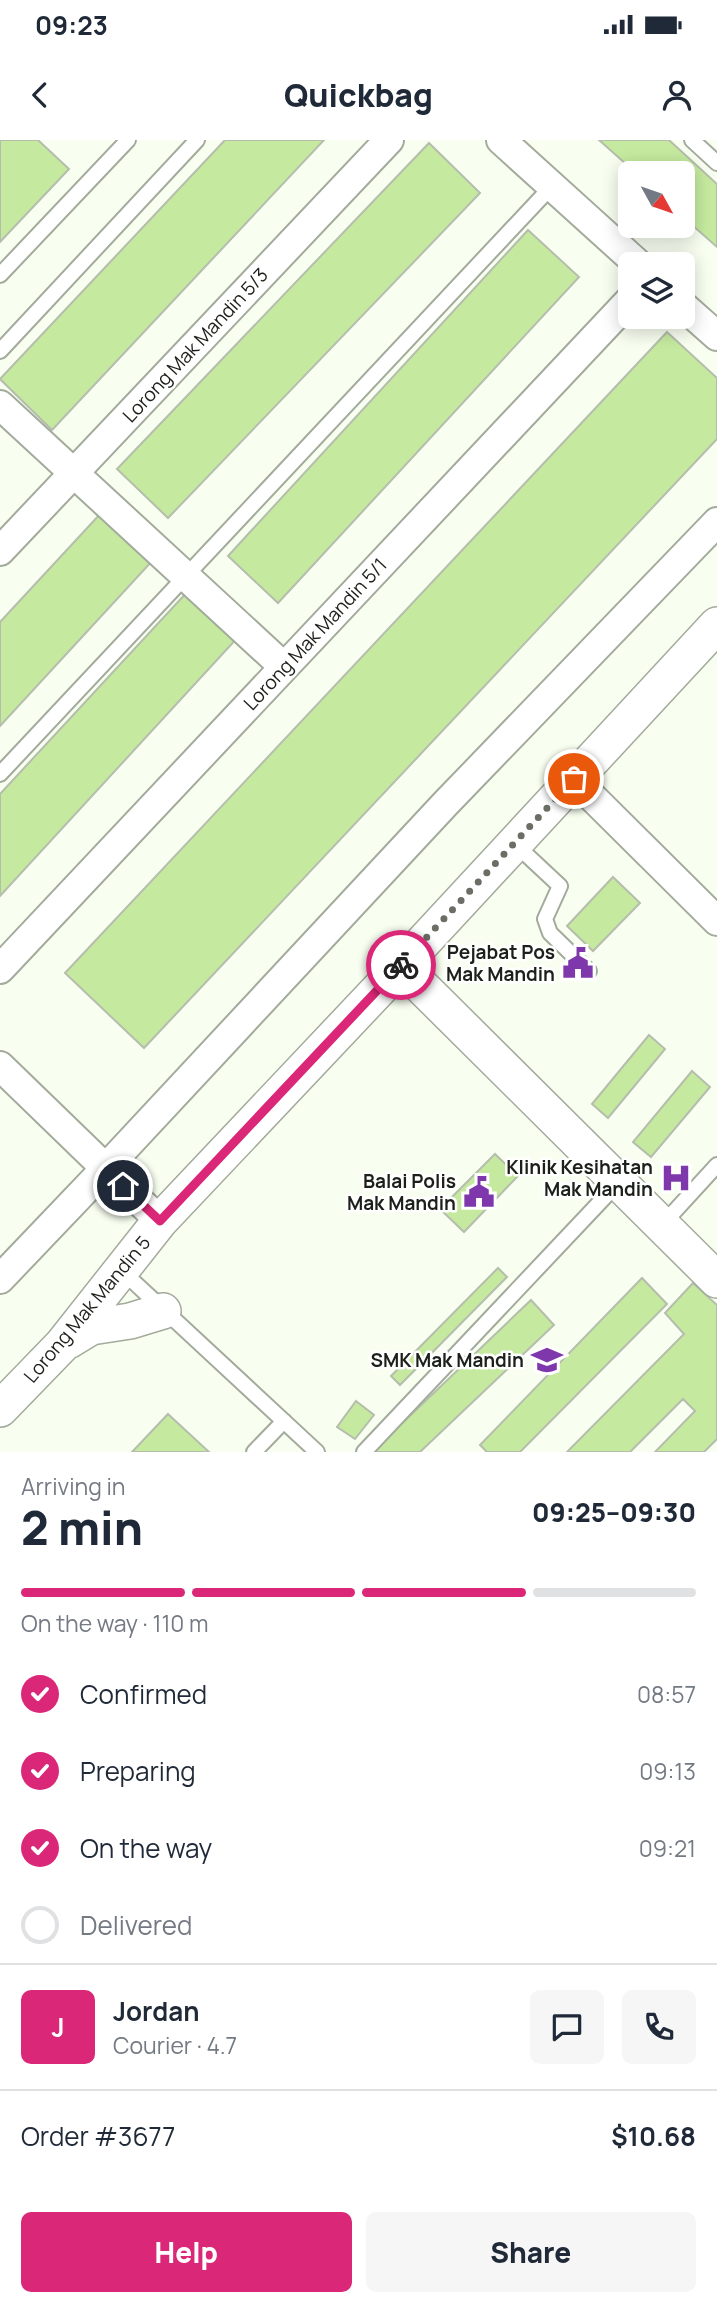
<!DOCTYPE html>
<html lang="en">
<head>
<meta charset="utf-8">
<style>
	:root { --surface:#fff; --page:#f6f6f7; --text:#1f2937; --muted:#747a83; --line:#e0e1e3; --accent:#db2777 }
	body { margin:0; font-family:Manrope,sans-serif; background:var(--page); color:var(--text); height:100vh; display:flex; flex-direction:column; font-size:26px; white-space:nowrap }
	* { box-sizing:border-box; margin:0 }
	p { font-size:23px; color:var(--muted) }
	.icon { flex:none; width:38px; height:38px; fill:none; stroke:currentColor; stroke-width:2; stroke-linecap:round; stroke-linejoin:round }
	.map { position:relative; height:1312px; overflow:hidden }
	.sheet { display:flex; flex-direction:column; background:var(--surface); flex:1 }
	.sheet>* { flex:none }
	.needle { width:46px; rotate:130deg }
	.controls { position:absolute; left:618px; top:21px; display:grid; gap:14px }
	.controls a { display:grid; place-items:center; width:77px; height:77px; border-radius:10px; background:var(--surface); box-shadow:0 4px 18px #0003; font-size:35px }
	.pin { position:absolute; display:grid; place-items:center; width:60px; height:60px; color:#fff; margin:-30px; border:4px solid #fff; border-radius:50%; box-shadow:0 2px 7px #0007 }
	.courier { position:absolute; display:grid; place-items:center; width:70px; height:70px; margin:-35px; border:5px solid #db2777; border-radius:50%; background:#fff; color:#222; box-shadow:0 2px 9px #0007 }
	.headline em { font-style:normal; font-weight:800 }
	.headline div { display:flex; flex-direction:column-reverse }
	.headline { display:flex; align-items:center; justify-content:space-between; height:119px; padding:0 21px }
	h1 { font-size:46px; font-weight:800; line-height:52px }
	.bar { display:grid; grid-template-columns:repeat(4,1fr); gap:10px 7px; align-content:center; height:84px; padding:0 21px }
	.bar i { height:9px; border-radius:5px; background:var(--line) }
	.bar .on { background:var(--accent) }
	.bar p { grid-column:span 4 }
	.line { display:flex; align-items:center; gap:18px; padding:0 21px; border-top:2px solid var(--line) }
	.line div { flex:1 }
	.round { display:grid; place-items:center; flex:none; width:74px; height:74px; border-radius:10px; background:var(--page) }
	ol { padding:0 21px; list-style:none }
	li { display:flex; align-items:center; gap:21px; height:77px }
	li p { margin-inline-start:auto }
	li .icon { padding:7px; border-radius:50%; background:var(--accent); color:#fff; stroke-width:4 }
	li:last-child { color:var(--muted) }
	li i { width:38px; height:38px; border:4px solid var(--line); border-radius:50% }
	.cta { display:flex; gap:14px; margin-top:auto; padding:14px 21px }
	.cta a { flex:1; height:80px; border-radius:10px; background:var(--accent); color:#fff; font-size:28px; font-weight:800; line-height:80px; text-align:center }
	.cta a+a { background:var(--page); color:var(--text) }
	.status { display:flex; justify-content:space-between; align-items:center; height:49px; padding:0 35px; background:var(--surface); direction:ltr }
	.status svg { height:19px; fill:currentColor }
	header { display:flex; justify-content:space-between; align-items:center; height:91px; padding:0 21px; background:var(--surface); font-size:32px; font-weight:800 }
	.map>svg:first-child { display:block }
	.building { fill:#c5ea9f; stroke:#b5bdad; stroke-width:2 }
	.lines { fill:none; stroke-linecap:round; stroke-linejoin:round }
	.service-casing { stroke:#a3ab9c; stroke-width:18 }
	.minor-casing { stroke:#a3ab9c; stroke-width:32 }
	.tertiary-casing { stroke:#a3ab9c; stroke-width:38 }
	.service { stroke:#fff; stroke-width:14 }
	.minor { stroke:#fff; stroke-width:28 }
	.tertiary { stroke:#fff; stroke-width:35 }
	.done { stroke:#6a6e65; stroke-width:7; stroke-dasharray:0 12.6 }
	.route { stroke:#db2777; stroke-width:9 }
	.labels { text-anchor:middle; stroke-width:5; stroke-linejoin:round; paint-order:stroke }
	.street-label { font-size:19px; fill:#1d201a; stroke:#fff }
	.poi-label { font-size:19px; font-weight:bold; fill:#1d201a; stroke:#fff; text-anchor:end }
</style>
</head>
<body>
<div class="status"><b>09:23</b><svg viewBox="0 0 49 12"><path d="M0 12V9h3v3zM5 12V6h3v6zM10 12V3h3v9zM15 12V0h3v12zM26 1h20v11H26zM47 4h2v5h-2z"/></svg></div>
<header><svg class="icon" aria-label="back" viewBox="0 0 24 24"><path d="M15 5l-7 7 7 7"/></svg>Quickbag<svg class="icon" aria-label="person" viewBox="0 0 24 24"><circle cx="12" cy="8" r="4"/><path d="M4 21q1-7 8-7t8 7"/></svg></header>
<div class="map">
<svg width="717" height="1312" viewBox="0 0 717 1312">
	<rect width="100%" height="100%" fill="#f8fff1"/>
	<!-- building -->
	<path class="building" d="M0 0H38L69 29 0 102Z
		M225 0H324L52 290 0 239Z
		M599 0H669L717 44V107L682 76V33H636Z
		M429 3 480 53 168 378 117 329Z
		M528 90 579 137 278 463 228 416Z
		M667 192 717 238V299L144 908 65 833Z
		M102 372 153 420 0 586V482Z
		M189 450 239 496 0 756V654Z
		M613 737 640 763 593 811 567 786Z
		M649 895 665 909 608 978 592 964Z
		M692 931 710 947 651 1017 633 1002Z
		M495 1014 518 1036 464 1092 440 1069Z
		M498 1128 507 1137 400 1245 391 1236Z
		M642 1138 667 1164 520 1312H487L480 1305Z
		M693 1143 717 1165V1299L704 1312H655L695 1271 683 1259 630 1312H567L684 1194 665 1173Z
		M531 1160 554 1185 420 1312H372Z
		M356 1261 374 1275 355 1299 337 1287Z
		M168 1274 209 1312H132Z"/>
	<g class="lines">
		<defs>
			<path id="service" d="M692 0 717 23
				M0 135 128 0
				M0 211 197 0
				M0 634 552 46
				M514 703 560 746 545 779 550 793 589 831
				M662 1085 717 1025
				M122 1131 317 1312
				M254 1312 284 1281
				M364 1312 618 1043"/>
			<path id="minor" d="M501 0 638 124
				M682 165 717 196
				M0 265 284 527
				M0 411 389 0
				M574 639 717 781
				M0 829 630 160
				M0 926 160 1081
				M0 1139 105 1029 446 663 717 382"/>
			<path id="tertiary" d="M401 826 717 1140
				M68 1201 91 1187 130 1181 163 1171
				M0 1269 62 1205 160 1081 401 826 717 485"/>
		</defs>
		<!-- service casing -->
		<use href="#service" class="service-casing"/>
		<!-- minor casing -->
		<use href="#minor" class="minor-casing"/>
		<!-- tertiary casing -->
		<use href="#tertiary" class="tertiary-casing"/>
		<!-- service -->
		<use href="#service" class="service"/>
		<!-- minor -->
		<use href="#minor" class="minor"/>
		<!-- tertiary -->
		<use href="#tertiary" class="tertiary"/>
	</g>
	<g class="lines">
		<!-- done -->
		<path class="done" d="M401 825 574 639"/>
		<!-- route -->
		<path class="route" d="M123 1046 160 1081 401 825"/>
	</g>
	<!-- icons -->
	<defs>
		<symbol id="civic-bare" viewBox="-9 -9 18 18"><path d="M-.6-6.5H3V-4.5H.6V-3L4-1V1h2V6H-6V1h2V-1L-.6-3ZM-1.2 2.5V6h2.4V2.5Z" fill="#7f38ab" stroke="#fff" stroke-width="2.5" paint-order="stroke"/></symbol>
		<symbol id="hospital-bare" viewBox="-9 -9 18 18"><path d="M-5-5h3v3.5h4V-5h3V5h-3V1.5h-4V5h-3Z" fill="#7f38ab" stroke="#fff" stroke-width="2.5" paint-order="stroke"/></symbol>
		<symbol id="school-bare" viewBox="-9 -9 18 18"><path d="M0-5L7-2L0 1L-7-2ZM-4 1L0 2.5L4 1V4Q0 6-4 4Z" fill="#7f38ab" stroke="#fff" stroke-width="2.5" paint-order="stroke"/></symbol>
	</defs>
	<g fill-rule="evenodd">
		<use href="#civic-bare" x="556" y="801" width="44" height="44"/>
		<use href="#hospital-bare" x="654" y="1016" width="44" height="44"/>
		<use href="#civic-bare" x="457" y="1030" width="44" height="44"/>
		<use href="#school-bare" x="525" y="1198" width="44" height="44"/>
	</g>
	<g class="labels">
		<!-- street labels -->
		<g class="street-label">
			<text transform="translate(195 205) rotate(-47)" y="7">Lorong Mak Mandin 5/3</text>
			<text transform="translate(315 494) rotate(-47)" y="7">Lorong Mak Mandin 5/1</text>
			<text transform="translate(87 1169) rotate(-50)" y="7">Lorong Mak Mandin 5</text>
		</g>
		<!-- poi labels -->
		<g class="poi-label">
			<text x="555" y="819">Pejabat Pos<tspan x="555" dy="22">Mak Mandin</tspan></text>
			<text x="653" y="1034">Klinik Kesihatan<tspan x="653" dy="22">Mak Mandin</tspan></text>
			<text x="456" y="1048">Balai Polis<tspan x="456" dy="22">Mak Mandin</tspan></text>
			<text x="524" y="1227">SMK Mak Mandin</text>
		</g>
	</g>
</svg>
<div class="controls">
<a><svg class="needle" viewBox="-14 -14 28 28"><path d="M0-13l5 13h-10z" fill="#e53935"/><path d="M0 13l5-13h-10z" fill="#747a83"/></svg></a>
<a><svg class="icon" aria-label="layers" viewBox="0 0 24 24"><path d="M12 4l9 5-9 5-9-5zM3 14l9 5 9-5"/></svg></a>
</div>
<div class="pin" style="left:574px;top:639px;background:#ea580c"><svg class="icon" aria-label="bag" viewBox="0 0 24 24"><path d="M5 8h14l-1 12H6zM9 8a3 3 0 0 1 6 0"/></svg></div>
<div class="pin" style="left:123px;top:1046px;background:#1f2937"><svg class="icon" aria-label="home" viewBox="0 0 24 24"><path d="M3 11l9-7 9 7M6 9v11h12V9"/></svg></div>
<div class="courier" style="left:401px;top:825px"><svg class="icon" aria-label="bike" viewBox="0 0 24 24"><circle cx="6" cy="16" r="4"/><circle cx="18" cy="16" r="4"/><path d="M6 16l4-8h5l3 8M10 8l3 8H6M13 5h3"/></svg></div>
</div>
<section class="sheet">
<div class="headline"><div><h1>2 min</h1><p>Arriving in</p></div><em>09:25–09:30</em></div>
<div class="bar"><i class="on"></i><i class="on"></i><i class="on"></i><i></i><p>On the way · 110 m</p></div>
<ol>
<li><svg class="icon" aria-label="check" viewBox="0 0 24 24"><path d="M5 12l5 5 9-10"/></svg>Confirmed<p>08:57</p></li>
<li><svg class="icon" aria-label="check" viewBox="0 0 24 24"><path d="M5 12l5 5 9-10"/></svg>Preparing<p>09:13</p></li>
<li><svg class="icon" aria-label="check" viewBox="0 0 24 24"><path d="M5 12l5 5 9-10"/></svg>On the way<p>09:21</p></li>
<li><i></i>Delivered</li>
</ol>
<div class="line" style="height:126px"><b class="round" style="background:var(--accent);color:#fff">J</b><div><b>Jordan</b><p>Courier · 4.7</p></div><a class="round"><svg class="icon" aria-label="chat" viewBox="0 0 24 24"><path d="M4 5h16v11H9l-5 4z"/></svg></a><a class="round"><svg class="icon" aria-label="phone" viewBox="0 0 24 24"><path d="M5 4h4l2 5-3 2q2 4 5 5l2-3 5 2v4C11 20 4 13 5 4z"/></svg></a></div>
<div class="line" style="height:91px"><div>Order #3677</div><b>$10.68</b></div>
<div class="cta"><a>Help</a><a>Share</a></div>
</section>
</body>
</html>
